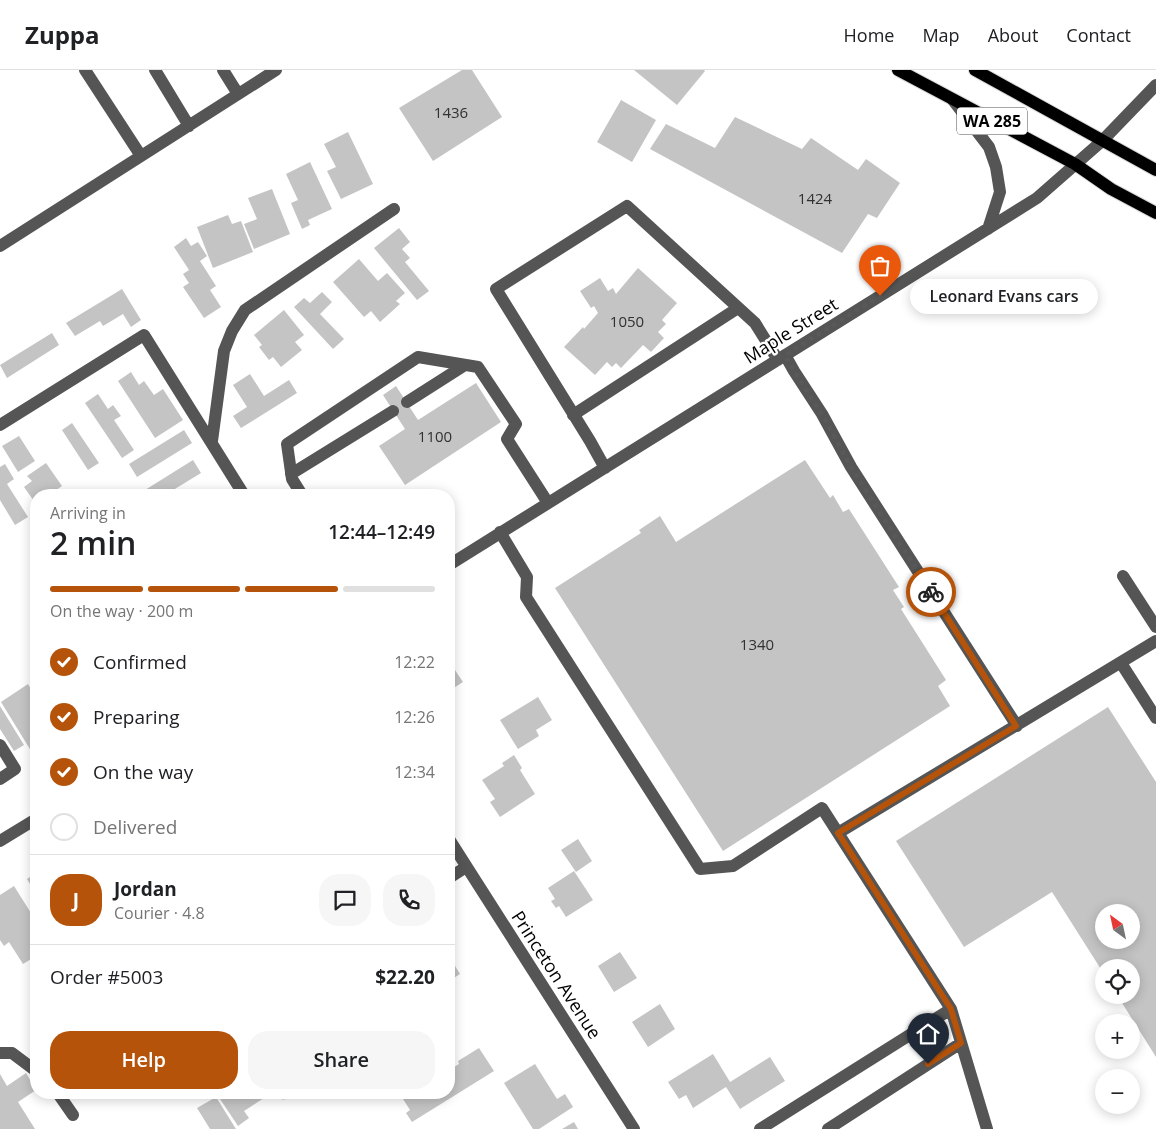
<!DOCTYPE html>
<html lang="en">
<head>
<meta charset="utf-8">
<style>
	:root { --surface:#fff; --page:#f6f6f6; --text:#202124; --muted:#757577; --line:#e0e0e0; --accent:#b45309 }
	body { margin:0; font-family:"Open Sans",sans-serif; background:var(--page); color:var(--text); height:100vh; display:flex; flex-direction:column; font-size:19px; white-space:nowrap }
	* { box-sizing:border-box; margin:0 }
	p { font-size:16px; color:var(--muted) }
	.icon { flex:none; width:28px; height:28px; fill:none; stroke:currentColor; stroke-width:2; stroke-linecap:round; stroke-linejoin:round }
	.map { position:relative; flex:1; overflow:hidden }
	.drawer { position:absolute; left:30px; top:419px; width:425px; height:610px; display:flex; flex-direction:column; background:var(--surface); border-radius:20px; box-shadow:0 2px 12px #0003 }
	.drawer>* { flex:none }
	.needle { width:32px; rotate:327deg }
	.tools { position:absolute; left:1095px; top:834px; display:grid; gap:10px }
	.tools a { display:grid; place-items:center; width:45px; height:45px; border-radius:50%; background:var(--surface); box-shadow:0 2px 12px #0003; font-size:25px }
	.pin { position:absolute; display:grid; place-items:center; width:42px; height:42px; color:#fff; margin:-51px -21px; border-radius:50% 50% 50% 0; rotate:-45deg; box-shadow:0 0 5px #0007 }
	.pin .icon { rotate:45deg }
	.courier { position:absolute; display:grid; place-items:center; width:50px; height:50px; margin:-25px; border:4px solid #b45309; border-radius:50%; background:#fff; color:#222; box-shadow:0 1px 6px #0007 }
	.bubble { position:absolute; height:35px; border-radius:18px; background:var(--surface); box-shadow:0 2px 12px #0003; font-size:16px; font-weight:600; line-height:35px; text-align:center }
	.head em { font-style:normal; font-weight:600 }
	.head div { display:flex; flex-direction:column-reverse }
	.head { display:flex; align-items:center; justify-content:space-between; height:85px; padding:0 20px }
	h1 { font-size:32px; font-weight:600; line-height:38px }
	.bar { display:grid; grid-template-columns:repeat(4,1fr); gap:8px 5px; align-content:center; height:60px; padding:0 20px }
	.bar i { height:6px; border-radius:4px; background:var(--line) }
	.bar .active { background:var(--accent) }
	.bar p { grid-column:span 4 }
	.line { display:flex; align-items:center; gap:12px; padding:0 20px; border-top:1px solid var(--line) }
	.line div { flex:1 }
	.round { display:grid; place-items:center; flex:none; width:52px; height:52px; border-radius:20px; background:var(--page) }
	ol { padding:0 20px; list-style:none }
	li { display:flex; align-items:center; gap:15px; height:55px }
	li p { margin-inline-start:auto }
	li .icon { padding:5px; border-radius:50%; background:var(--accent); color:#fff; stroke-width:4 }
	li:last-child { color:var(--muted) }
	li i { width:28px; height:28px; border:2px solid var(--line); border-radius:50% }
	.cta { display:flex; gap:10px; margin-top:auto; padding:10px 20px }
	.cta a { flex:1; height:58px; border-radius:20px; background:var(--accent); color:#fff; font-size:20px; font-weight:600; line-height:58px; text-align:center }
	.cta a+a { background:var(--page); color:var(--text) }
	header { display:flex; align-items:center; gap:30px; box-sizing:border-box; height:70px; padding:0 25px; background:var(--surface); border-bottom:1px solid var(--line) }
	header strong { font-size:24px }
	nav { display:flex; gap:28px; margin-inline-start:auto; font-size:18px }
	.map>svg:first-child { display:block }
	.building { fill:#c4c4c4; fill-rule:evenodd }
	.lines { fill:none; stroke-linecap:round; stroke-linejoin:round }
	.major-casing { stroke:#dbdbdb; stroke-width:14 }
	.minor { stroke:#555; stroke-width:12 }
	.major { stroke:#000; stroke-width:12 }
	.done { stroke:#595959; stroke-width:5; stroke-dasharray:0 9 }
	.route { stroke:#b45309; stroke-width:6 }
	.labels { text-anchor:middle; stroke-width:4.5; stroke-linejoin:round; paint-order:stroke }
	.number-label { font-size:15px; fill:#313131 }
	.shield { fill:#fff; stroke:#4c4c4c; stroke-width:1 }
	.shield-label { font-size:16px; font-weight:bold; fill:#000 }
	.street-label { font-size:18px; fill:#000; stroke:#fff }
</style>
</head>
<body>
<header>
<strong>Zuppa</strong>
<nav><a>Home</a><a>Map</a><a>About</a><a>Contact</a></nav>
</header>
<div class="map">
<svg width="1156" height="1059" viewBox="0 0 1156 1059">
	<rect width="100%" height="100%" fill="#fff"/>
	<!-- building -->
	<path class="building" d="M462 0H472L502 47 433 91 399 38Z
		M634 0H704L705 1 677 35Z
		M621 30 656 50 632 92 597 72Z
		M735 47 802 79 811 68 858 100 866 89 900 113 877 148 868 144 842 183 650 79 666 54 715 78Z
		M348 62 373 114 341 129 327 101 336 97 324 74Z
		M310 92 332 139 308 150 310 155 302 159 291 133 298 130 286 104Z
		M272 119 290 164 254 179 244 154 257 149 248 128Z
		M228 145 232 154 241 151 253 182 213 198 197 157Z
		M399 158 410 172 402 179 410 188 405 192 429 221 417 230 374 178Z
		M186 168 191 176 198 172 207 186 200 191 216 216 210 220 221 237 204 248 183 217 189 213 183 204 189 200 174 177Z
		M359 189 378 211 387 203 405 223 396 231 400 234 380 252 371 241 364 247 333 212Z
		M638 198 677 233 662 250 666 254 658 262 664 268 651 282 643 275 621 298 616 293 612 297 607 292 595 305 564 277 583 257 584 259 598 243 594 236 591 238 580 221 600 208 608 221 613 218 616 224Z
		M122 219 141 250 131 257 123 244 103 256 100 251 75 266 66 253Z
		M322 222 332 232 320 244 344 269 333 279 294 237 304 228 310 233Z
		M284 240 304 265 295 272 302 280 281 297 273 287 269 290 259 277 262 275 254 265Z
		M52 263 59 275 7 308 0 295Z
		M131 302 139 315 144 311 154 325 163 319 183 350 155 368 118 311Z
		M250 304 264 326 289 310 297 323 241 358 233 346 247 337 233 315Z
		M476 313 501 352 405 415 379 376 405 359 383 325 396 316 418 350Z
		M98 324 108 339 113 335 121 346 114 350 134 380 122 388 85 333Z
		M72 353 99 393 88 400 62 360Z
		M184 360 192 373 137 407 129 394Z
		M19 366 35 391 18 402 2 376Z
		M193 390 201 403 165 425H137Z
		M805 390 830 428 833 425 843 442 849 439 899 517 893 520 904 537 901 539 946 610 938 616 950 636 723 781 555 518 641 463 639 460 660 446 676 472Z
		M46 393 62 416 49 425H36V434L24 417 32 411 27 406Z
		M5 394 14 409 7 414 28 447 15 455 0 430V397Z
		M449 591 463 612 449 621Z
		M28 614 36 628V689L1 632Z
		M538 627 552 650 536 660 539 666 518 679 500 650Z
		M0 636 24 675 14 681 0 659Z
		M1108 637 1156 712V987L1117 925H1131V898H1104V904L1052 822 964 877 896 771ZM1104 842H1131V870H1104Z
		M514 685 522 698 520 700 535 724 500 747 490 732 495 729 482 710 504 696 502 693Z
		M578 769 592 791 576 802 561 780Z
		M574 801 593 830 566 847 559 836 556 838 551 831 555 829 548 818Z
		M36 803V824L27 809Z
		M14 816 36 851V886L23 894 9 872 4 876 0 870V825Z
		M620 882 637 908 614 922 598 896Z
		M449 886 460 904 449 911Z
		M660 934 675 959 648 977 632 952Z
		M479 978 494 1001 412 1052 406 1043 410 1040 403 1029 413 1022H449V1000L459 994 458 991Z
		M713 984 730 1012 770 987 785 1011 740 1039 726 1017 693 1038 686 1025 679 1029 668 1012Z
		M535 994 557 1029 565 1024 573 1037 539 1059H533L504 1013Z
		M26 1003 36 1020 18 1032 35 1059H0V1004L7 1016Z
		M222 1022H269L270 1024 244 1041 249 1048 238 1056 218 1026Z
		M278 1022H295L283 1030Z
		M216 1027 236 1059H210L197 1038Z
		M574 1052 578 1059H562Z"/>
	<g class="lines">
		<defs>
			<path id="major" d="M898 0 1075 94 1111 119 1156 143
				M975 0 1156 100"/>
		</defs>
		<!-- major casing -->
		<use href="#major" class="major-casing"/>
		<!-- minor -->
		<path class="minor" d="M85 0 141 86
			M155 0 189 56
			M223 0 238 24
			M953 30 989 77 996 97 1000 122 988 159
			M0 176 276 0
			M785 285 794 301 822 344 851 397 1017 656
			M407 332 465 295
			M573 345 738 238
			M0 355 144 265 244 425
			M212 371 224 281 232 261 245 240 394 139
			M605 398 590 371 496 219 627 136 755 253 778 290
			M291 404 393 341
			M302 425 292 409 287 374 418 287 478 297 516 354 507 369 548 433
			M500 462 527 507 526 527 700 799 733 796 822 738 838 763
			M449 495 1037 128 1102 71 1156 15
			M1123 506 1156 557
			M1121 593 1156 648
			M0 675 15 699 0 709
			M449 769 634 1059
			M0 771 36 749
			M449 808 466 797
			M951 939 987 1059
			M0 983H12L36 1001
			M57 1022 73 1045
			M760 1059 951 939 838 763 1156 571
			M828 1059 961 973"/>
		<!-- major -->
		<use href="#major" class="major"/>
	</g>
	<g class="lines">
		<!-- done -->
		<path class="done" d="M880 226 785 285 794 301 822 344 851 397 931 522"/>
		<!-- route -->
		<path class="route" d="M928 994 961 973 951 939 838 763 1016 656 931 522"/>
	</g>
	<g class="labels">
		<!-- number labels -->
		<g class="number-label">
			<text x="451" y="48">1436</text>
			<text x="815" y="134">1424</text>
			<text x="627" y="257">1050</text>
			<text x="435" y="372">1100</text>
			<text x="757" y="580">1340</text>
		</g>
		<!-- shield labels -->
		<rect class="shield" x="957" y="37.5" width="70" height="27" rx="4"/>
		<g class="shield-label">
			<text x="992" y="57">WA 285</text>
		</g>
		<!-- street labels -->
		<g class="street-label">
			<text transform="translate(791 261) rotate(-32)" y="6">Maple Street</text>
			<text transform="translate(556 905) rotate(57)" y="6">Princeton Avenue</text>
		</g>
	</g>
</svg>
<div class="tools">
<a><svg class="needle" viewBox="-14 -14 28 28"><path d="M0-13l5 13h-10z" fill="#e53935"/><path d="M0 13l5-13h-10z" fill="#757577"/></svg></a>
<a><svg class="icon" aria-label="locate" viewBox="0 0 24 24"><circle cx="12" cy="12" r="6"/><path d="M12 2v4M12 18v4M2 12h4M18 12h4"/></svg></a>
<a>+</a>
<a>−</a>
</div>
<div class="pin" style="left:880px;top:226px;background:#ea580c"><svg class="icon" aria-label="bag" viewBox="0 0 24 24"><path d="M5 8h14l-1 12H6zM9 8a3 3 0 0 1 6 0"/></svg></div>
<div class="pin" style="left:928px;top:994px;background:#1f2937"><svg class="icon" aria-label="home" viewBox="0 0 24 24"><path d="M3 11l9-7 9 7M6 9v11h12V9"/></svg></div>
<div class="courier" style="left:931px;top:522px"><svg class="icon" aria-label="bike" viewBox="0 0 24 24"><circle cx="6" cy="16" r="4"/><circle cx="18" cy="16" r="4"/><path d="M6 16l4-8h5l3 8M10 8l3 8H6M13 5h3"/></svg></div>
<div class="bubble" style="left:910px;top:209px;width:188px">Leonard Evans cars</div>
<section class="drawer">
<div class="head"><div><h1>2 min</h1><p>Arriving in</p></div><em>12:44–12:49</em></div>
<div class="bar"><i class="active"></i><i class="active"></i><i class="active"></i><i></i><p>On the way · 200 m</p></div>
<ol>
<li><svg class="icon" aria-label="check" viewBox="0 0 24 24"><path d="M5 12l5 5 9-10"/></svg>Confirmed<p>12:22</p></li>
<li><svg class="icon" aria-label="check" viewBox="0 0 24 24"><path d="M5 12l5 5 9-10"/></svg>Preparing<p>12:26</p></li>
<li><svg class="icon" aria-label="check" viewBox="0 0 24 24"><path d="M5 12l5 5 9-10"/></svg>On the way<p>12:34</p></li>
<li><i></i>Delivered</li>
</ol>
<div class="line" style="height:90px"><b class="round" style="background:var(--accent);color:#fff">J</b><div><b>Jordan</b><p>Courier · 4.8</p></div><a class="round"><svg class="icon" aria-label="chat" viewBox="0 0 24 24"><path d="M4 5h16v11H9l-5 4z"/></svg></a><a class="round"><svg class="icon" aria-label="phone" viewBox="0 0 24 24"><path d="M5 4h4l2 5-3 2q2 4 5 5l2-3 5 2v4C11 20 4 13 5 4z"/></svg></a></div>
<div class="line" style="height:65px"><div>Order #5003</div><b>$22.20</b></div>
<div class="cta"><a>Help</a><a>Share</a></div>
</section>
</div>
</body>
</html>
